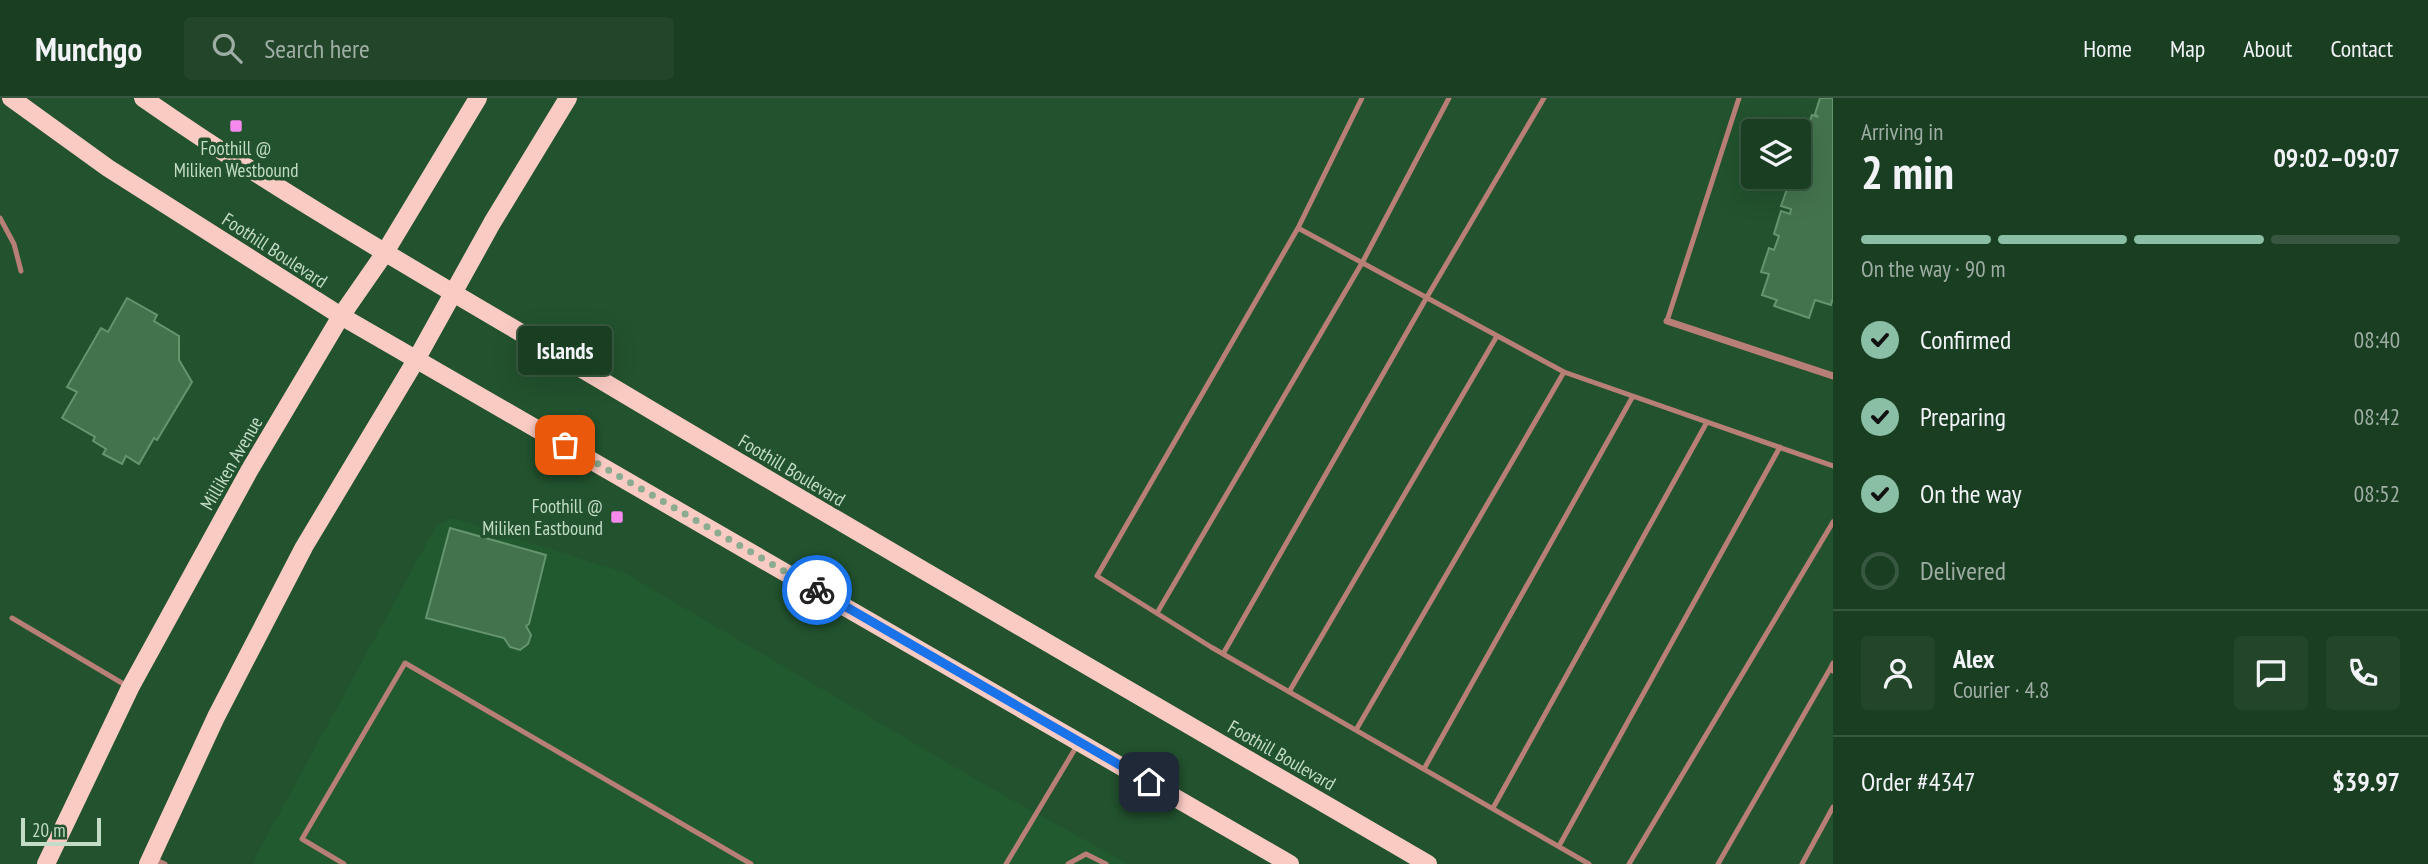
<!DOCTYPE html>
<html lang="en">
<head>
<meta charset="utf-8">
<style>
	:root { --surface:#1a3e22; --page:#23452a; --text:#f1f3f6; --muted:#9faea5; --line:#385740; --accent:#8abfa5 }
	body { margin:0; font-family:"PT Sans Narrow",sans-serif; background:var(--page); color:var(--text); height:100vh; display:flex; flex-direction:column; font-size:26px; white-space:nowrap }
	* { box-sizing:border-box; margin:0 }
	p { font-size:23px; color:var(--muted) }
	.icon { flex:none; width:38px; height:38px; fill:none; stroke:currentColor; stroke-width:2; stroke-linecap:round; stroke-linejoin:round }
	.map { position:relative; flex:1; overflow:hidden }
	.side { display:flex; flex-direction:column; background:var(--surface); width:595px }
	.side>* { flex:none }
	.fabs { position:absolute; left:1741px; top:21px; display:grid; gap:14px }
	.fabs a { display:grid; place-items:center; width:70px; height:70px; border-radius:7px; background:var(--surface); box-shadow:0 7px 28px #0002,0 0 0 2px var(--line); font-size:35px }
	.scale { position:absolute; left:21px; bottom:18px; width:80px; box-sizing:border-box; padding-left:7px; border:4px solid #c3dcc6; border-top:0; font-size:19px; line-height:24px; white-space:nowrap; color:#c3dcc6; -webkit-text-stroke:5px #22522e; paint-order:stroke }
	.pin { position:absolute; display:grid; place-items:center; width:60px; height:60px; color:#fff; margin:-30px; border-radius:14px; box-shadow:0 4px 10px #0006 }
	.courier { position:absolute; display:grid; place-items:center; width:70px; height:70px; margin:-35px; border:5px solid #1a73e8; border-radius:50%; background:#fff; color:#222; box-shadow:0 2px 9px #0007 }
	.bubble { position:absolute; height:49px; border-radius:7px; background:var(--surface); box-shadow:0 7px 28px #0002,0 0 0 2px var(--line); font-size:23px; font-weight:700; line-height:49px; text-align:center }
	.head em { font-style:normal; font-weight:700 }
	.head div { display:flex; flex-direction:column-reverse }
	.head { display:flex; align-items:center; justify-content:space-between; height:119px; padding:0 28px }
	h1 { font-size:46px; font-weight:700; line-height:52px }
	.bar { display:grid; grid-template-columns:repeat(4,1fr); gap:10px 7px; align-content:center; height:84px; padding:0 28px }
	.bar i { height:9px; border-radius:5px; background:var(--line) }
	.bar .selected { background:var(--accent) }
	.bar p { grid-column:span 4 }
	.line { display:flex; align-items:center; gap:18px; padding:0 28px; border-top:2px solid var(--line) }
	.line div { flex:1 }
	.round { display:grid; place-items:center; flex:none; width:74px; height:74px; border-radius:7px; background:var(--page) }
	ol { padding:0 28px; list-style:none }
	li { display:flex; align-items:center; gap:21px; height:77px }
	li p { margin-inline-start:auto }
	li .icon { padding:7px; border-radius:50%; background:var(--accent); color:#111; stroke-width:4 }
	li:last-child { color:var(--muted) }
	li i { width:38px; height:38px; border:4px solid var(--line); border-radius:50% }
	header { display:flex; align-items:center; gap:42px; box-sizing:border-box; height:98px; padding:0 35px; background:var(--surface); border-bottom:2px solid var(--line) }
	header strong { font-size:33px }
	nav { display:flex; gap:38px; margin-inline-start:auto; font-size:24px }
	.search { width:490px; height:63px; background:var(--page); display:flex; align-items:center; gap:18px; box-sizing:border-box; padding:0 24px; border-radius:7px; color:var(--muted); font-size:26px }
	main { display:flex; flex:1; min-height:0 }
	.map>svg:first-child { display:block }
	.built { fill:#225a30 }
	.building { fill:#43734d; stroke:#64956d; stroke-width:2 }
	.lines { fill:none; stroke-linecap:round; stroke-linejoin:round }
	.lane { stroke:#b87f76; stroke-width:5 }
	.street { stroke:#b87f76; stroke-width:7 }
	.primary { stroke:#facbc3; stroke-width:18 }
	.done { stroke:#8bac91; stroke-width:7; stroke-dasharray:0 12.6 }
	.route { stroke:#1a73e8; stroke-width:9 }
	.poi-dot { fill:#f589ee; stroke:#22522e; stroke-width:2.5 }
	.labels { text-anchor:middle; stroke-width:7; stroke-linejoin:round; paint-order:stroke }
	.poi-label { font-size:19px; fill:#c3dcc6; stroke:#22522e }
	.street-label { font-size:19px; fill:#c3dcc6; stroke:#22522e }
</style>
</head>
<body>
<header>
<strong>Munchgo</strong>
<div class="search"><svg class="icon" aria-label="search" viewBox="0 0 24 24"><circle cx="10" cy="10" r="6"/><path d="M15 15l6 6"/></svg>Search here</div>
<nav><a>Home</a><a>Map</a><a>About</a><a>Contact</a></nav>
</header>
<main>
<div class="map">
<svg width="1833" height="766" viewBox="0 0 1833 766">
	<rect width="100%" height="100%" fill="#22522e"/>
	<!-- built -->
	<path class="built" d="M452 420 623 474 987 688 1128 766H254L256 758 436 428Z"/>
	<!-- building -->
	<path class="building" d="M1820 0H1833V200L1831 207 1815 202 1809 220 1774 208 1777 202 1762 197 1769 176 1761 174 1769 150 1774 152 1779 138 1774 136 1781 113 1790 116 1791 111 1781 108 1790 83 1799 86 1803 74 1799 72V52L1802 44 1811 48 1812 45 1803 42 1812 17 1818 19 1815 16Z
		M127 200 157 217 154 223 179 238V262L192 284 157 342 154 340 139 366 126 358 122 366 103 356 106 351 93 343 95 339 62 320 77 294 67 289 101 230 108 234Z
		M450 430 546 457 529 526 526 528 531 537 528 546 520 552 510 549 504 540 426 520Z"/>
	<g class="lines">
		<!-- lane -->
		<path class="lane" d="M0 120 14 146 21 173
			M1298 130 1362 0
			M1667 223 1739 0
			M1157 515 1362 165 1449 0
			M12 520 127 588
			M1223 556 1427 199 1544 0
			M1833 565 1830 571 1833 573
			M1289 594 1497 238
			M1356 632 1564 274
			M1424 671 1633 298
			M1493 710 1707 324
			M1559 748 1780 349
			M154 761 165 766
			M344 766 302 741 405 565 751 766
			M1006 766 1078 646
			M1068 766 1086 756 1106 766
			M1589 766 1211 549 1097 478 1298 130 1564 274 1833 368
			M1629 766 1833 424
			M1718 766 1830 571
			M1802 766 1833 709"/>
		<!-- street -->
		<path class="street" d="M1667 223 1833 278"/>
		<!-- primary -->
		<path class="primary" d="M11 0 108 70 341 218 1290 766
			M143 0C291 103 448 191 604 284 877 447 1153 606 1428 766
			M46 766 130 590 249 373 341 218 384 156 478 0
			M148 766 216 619 304 449 416 262 492 125 568 0"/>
	</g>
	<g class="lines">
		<!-- done -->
		<path class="done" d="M565 347 817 492"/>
		<!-- route -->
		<path class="route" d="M817 492 1149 684"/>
	</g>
	<!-- markers -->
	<g class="poi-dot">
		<rect x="229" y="21" width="14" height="14" rx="3.5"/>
		<rect x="610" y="412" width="14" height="14" rx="3.5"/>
	</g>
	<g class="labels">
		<!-- poi labels -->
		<g class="poi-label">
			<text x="236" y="57">Foothill @<tspan x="236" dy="22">Miliken Westbound</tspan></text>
			<text x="603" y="415" text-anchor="end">Foothill @<tspan x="603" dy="22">Miliken Eastbound</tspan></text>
		</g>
		<!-- street labels -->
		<g class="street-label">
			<text transform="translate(275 152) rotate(33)" y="7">Foothill Boulevard</text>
			<text transform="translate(231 365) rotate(-60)" y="7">Milliken Avenue</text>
			<text transform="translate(792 372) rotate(31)" y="7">Foothill Boulevard</text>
			<text transform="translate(1282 657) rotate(30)" y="7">Foothill Boulevard</text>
		</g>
	</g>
</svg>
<div class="fabs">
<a><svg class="icon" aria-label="layers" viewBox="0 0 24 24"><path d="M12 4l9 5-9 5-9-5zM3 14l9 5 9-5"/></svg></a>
</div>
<div class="scale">20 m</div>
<div class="pin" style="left:565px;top:347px;background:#ea580c"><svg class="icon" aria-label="bag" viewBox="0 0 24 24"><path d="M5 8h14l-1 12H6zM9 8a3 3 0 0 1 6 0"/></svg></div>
<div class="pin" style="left:1149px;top:684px;background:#1f2937"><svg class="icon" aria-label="home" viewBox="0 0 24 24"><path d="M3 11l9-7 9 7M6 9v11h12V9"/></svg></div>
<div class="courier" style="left:817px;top:492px"><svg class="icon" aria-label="bike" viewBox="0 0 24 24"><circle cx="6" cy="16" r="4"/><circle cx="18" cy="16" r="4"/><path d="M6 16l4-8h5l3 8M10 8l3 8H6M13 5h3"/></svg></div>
<div class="bubble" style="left:518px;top:228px;width:94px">Islands</div>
</div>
<section class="side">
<div class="head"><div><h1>2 min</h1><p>Arriving in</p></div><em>09:02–09:07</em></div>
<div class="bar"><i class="selected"></i><i class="selected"></i><i class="selected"></i><i></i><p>On the way · 90 m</p></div>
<ol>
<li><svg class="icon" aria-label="check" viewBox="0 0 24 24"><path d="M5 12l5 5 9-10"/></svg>Confirmed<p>08:40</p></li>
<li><svg class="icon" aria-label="check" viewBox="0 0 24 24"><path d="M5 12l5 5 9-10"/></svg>Preparing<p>08:42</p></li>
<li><svg class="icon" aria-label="check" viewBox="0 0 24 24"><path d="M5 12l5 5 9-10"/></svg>On the way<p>08:52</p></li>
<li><i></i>Delivered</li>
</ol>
<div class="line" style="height:126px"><a class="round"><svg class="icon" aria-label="person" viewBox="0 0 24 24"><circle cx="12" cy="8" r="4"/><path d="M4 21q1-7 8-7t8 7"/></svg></a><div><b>Alex</b><p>Courier · 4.8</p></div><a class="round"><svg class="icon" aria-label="chat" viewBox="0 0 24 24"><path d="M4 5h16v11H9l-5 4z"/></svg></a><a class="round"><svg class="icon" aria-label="phone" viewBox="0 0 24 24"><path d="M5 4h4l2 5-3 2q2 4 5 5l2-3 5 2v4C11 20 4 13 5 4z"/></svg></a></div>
<div class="line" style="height:91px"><div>Order #4347</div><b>$39.97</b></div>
</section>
</main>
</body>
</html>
